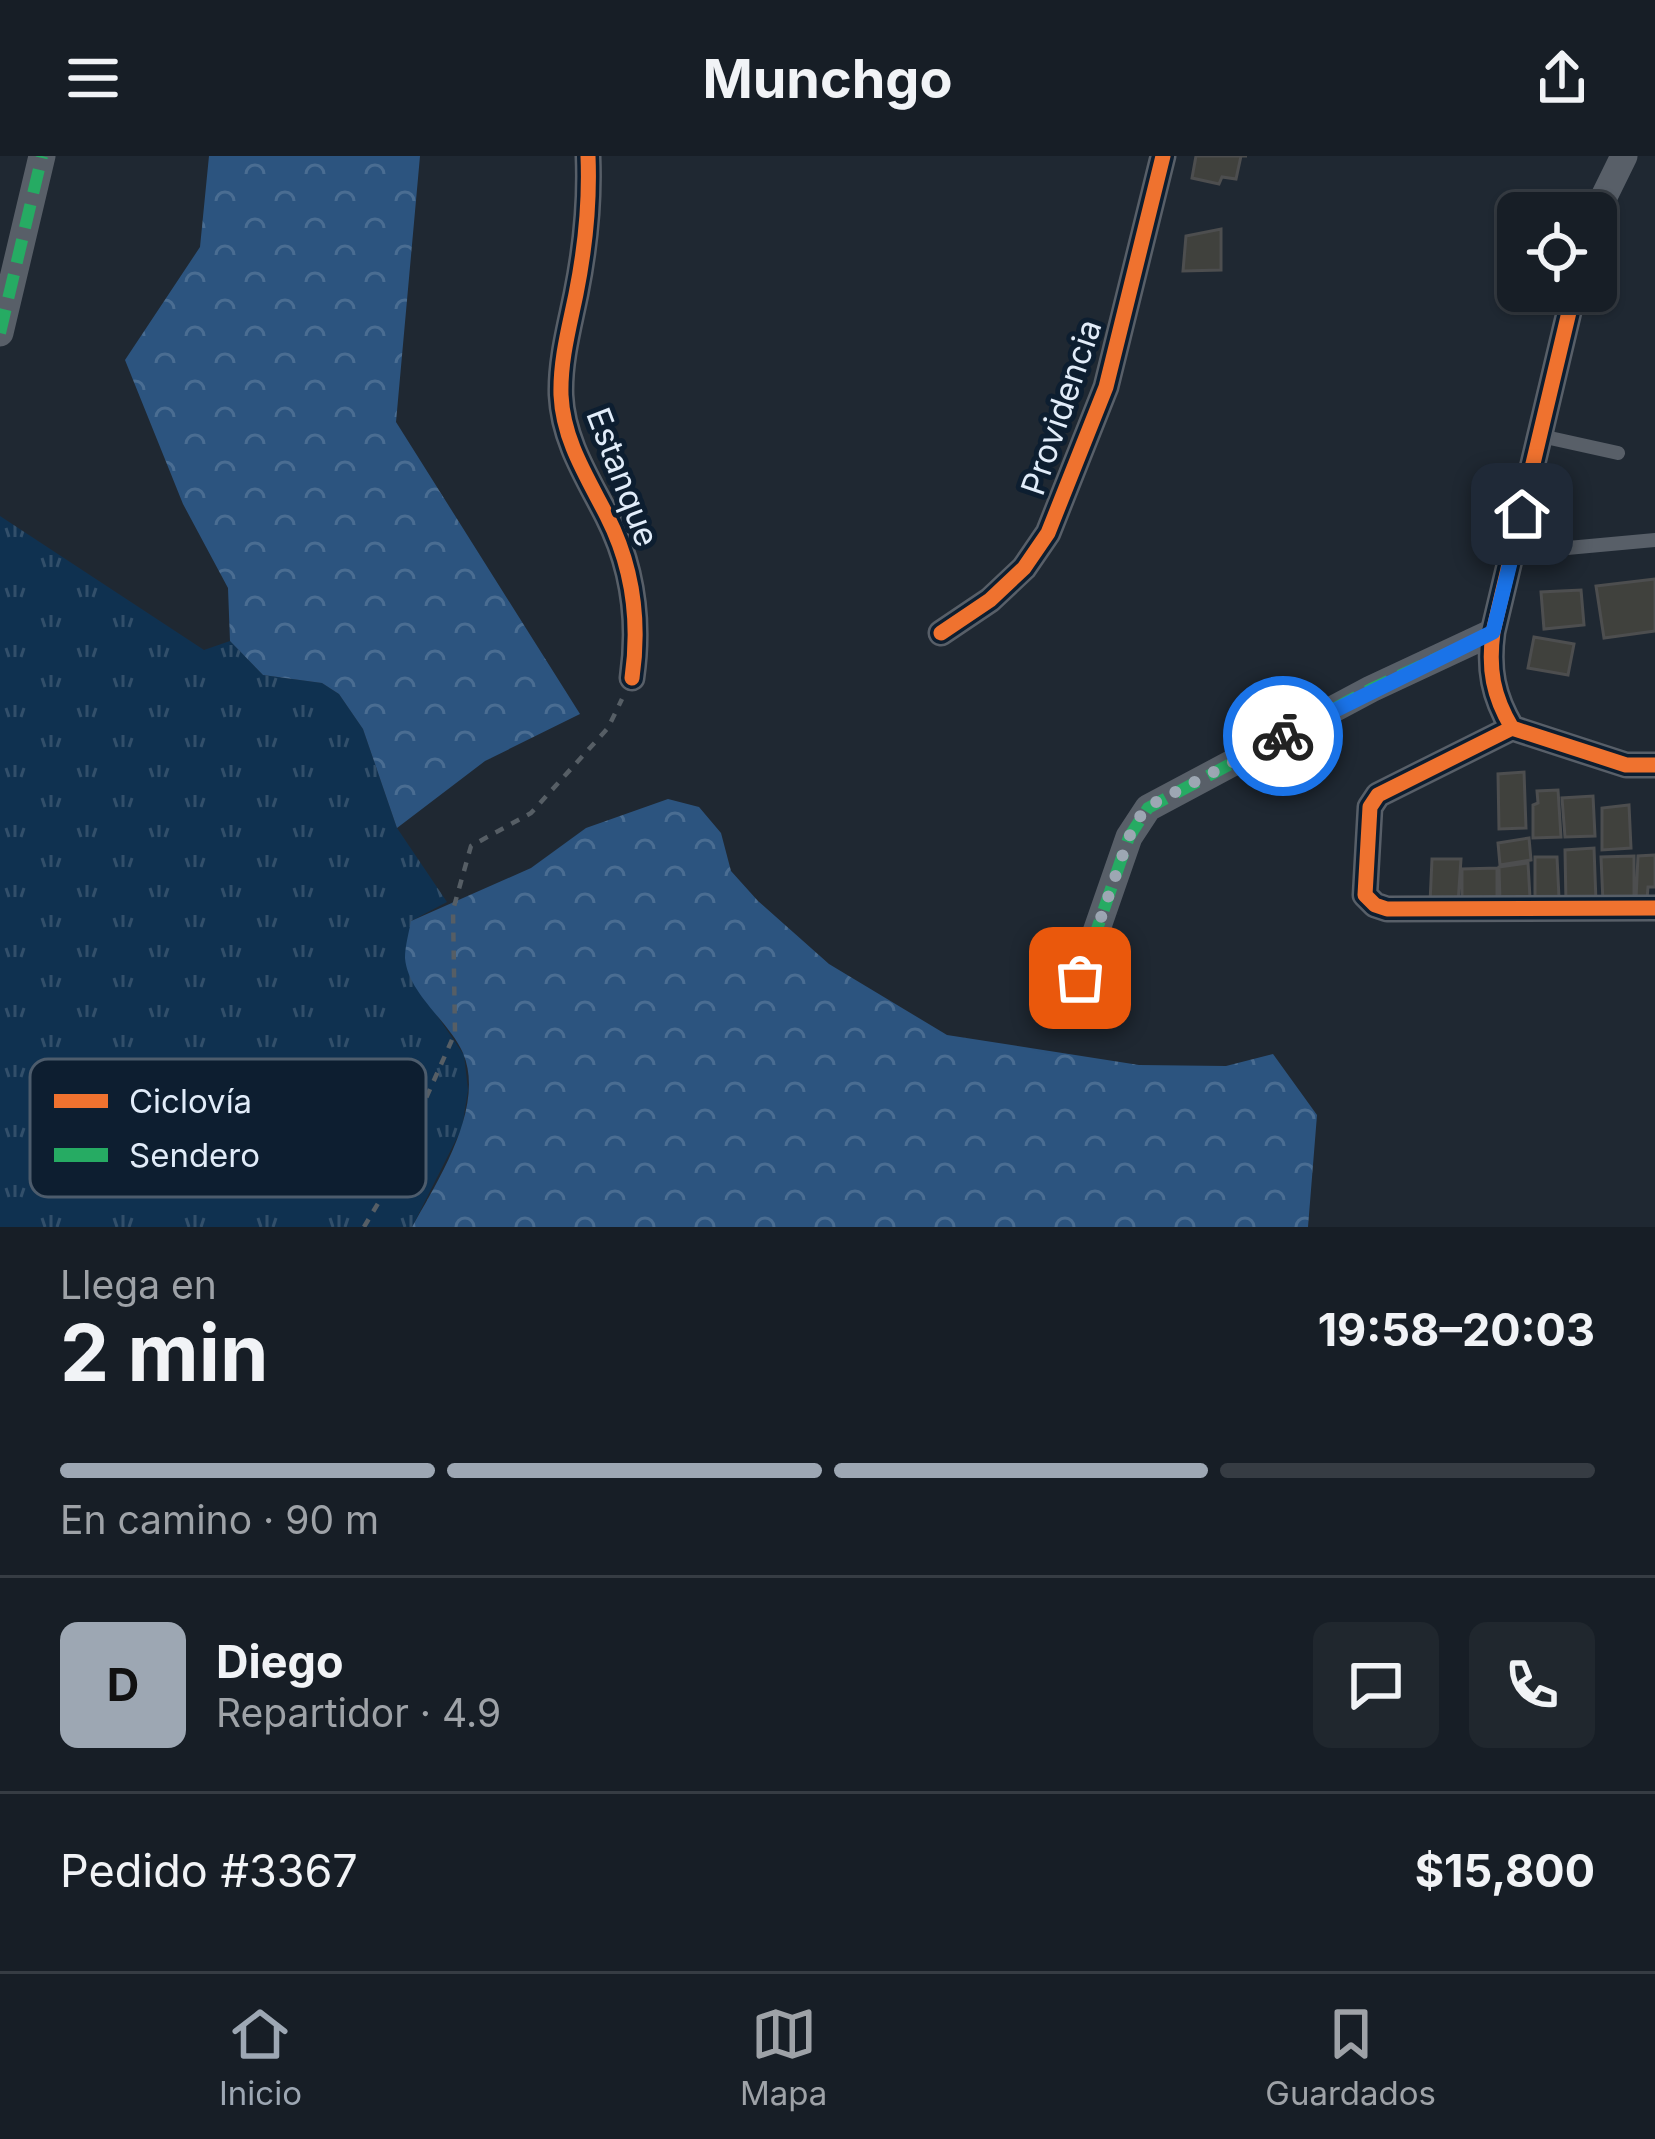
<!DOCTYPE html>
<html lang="es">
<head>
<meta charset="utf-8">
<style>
	:root { --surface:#171e26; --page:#20272e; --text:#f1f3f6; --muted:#9ea2a7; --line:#363c43; --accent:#9da7b3 }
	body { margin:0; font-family:Inter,sans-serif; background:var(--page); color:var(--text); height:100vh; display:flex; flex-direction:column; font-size:45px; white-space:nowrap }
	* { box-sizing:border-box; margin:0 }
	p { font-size:39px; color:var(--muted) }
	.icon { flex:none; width:66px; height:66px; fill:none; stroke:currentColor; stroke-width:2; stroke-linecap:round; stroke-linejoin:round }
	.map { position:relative; height:1071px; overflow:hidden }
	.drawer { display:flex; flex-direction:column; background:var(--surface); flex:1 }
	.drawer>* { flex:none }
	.controls { position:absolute; left:1497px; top:36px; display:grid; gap:24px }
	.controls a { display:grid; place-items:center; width:120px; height:120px; border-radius:18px; background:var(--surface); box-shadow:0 3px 9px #0004,0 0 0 3px var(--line); font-size:60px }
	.pin { position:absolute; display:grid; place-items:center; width:102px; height:102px; color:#fff; margin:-51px; border-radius:24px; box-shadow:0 6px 18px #0006 }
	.courier { position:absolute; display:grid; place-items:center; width:120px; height:120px; margin:-60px; border:9px solid #1a73e8; border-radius:50%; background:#fff; color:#222; box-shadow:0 3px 15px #0007 }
	.summary em { font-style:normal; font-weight:700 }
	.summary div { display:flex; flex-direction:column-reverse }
	.summary { display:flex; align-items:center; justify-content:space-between; height:204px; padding:0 60px }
	h1 { font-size:78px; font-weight:700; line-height:90px }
	.bar { display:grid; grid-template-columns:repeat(4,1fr); gap:18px 12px; align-content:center; height:144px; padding:0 60px }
	.bar i { height:15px; border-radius:9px; background:var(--line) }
	.bar .current { background:var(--accent) }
	.bar p { grid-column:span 4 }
	.line { display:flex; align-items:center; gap:30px; padding:0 60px; border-top:3px solid var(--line) }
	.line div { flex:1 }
	.round { display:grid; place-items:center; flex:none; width:126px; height:126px; border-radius:18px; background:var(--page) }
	header { display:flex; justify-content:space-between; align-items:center; height:156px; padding:0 60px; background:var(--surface); font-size:54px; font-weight:700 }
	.menu { display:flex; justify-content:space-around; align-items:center; height:168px; border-top:3px solid var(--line); background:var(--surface); font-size:33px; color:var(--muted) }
	.menu a { display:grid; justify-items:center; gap:6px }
	.menu .current { color:var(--accent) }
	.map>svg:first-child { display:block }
	.grass { fill:url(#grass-tufts) }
	.forest { fill:url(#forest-crowns) }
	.building { fill:#40413d; stroke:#4d4e4f; stroke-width:3 }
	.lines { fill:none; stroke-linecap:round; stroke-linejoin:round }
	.path { stroke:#565e65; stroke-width:4.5; stroke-dasharray:9 9; stroke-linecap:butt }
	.service { stroke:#585f68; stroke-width:14 }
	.minor { stroke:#585f68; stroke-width:27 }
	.quiet { stroke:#26ab63; stroke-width:12; stroke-dasharray:24 12; stroke-linecap:butt }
	.cycleway-casing { stroke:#0d1e30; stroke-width:22 }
	.cycleway { stroke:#ef722f; stroke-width:15 }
	.done { stroke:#9da7b3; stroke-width:12; stroke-dasharray:0 21.6 }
	.route { stroke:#1a73e8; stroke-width:15 }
	.labels { text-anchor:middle; stroke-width:10; stroke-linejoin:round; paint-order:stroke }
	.street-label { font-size:33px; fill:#e1ecf9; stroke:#0d1e30 }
	.key { fill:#0d1e30; stroke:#4d5c6c; stroke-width:3 }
	.key-label { font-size:33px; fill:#e1ecf9 }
</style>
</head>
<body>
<header><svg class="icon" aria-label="menu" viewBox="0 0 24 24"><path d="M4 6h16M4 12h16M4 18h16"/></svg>Munchgo<svg class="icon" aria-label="share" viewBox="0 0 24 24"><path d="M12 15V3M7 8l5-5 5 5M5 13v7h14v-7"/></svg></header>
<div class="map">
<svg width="1655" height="1071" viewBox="0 0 1655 1071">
	<defs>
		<pattern id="grass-tufts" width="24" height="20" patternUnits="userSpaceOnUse" patternTransform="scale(3)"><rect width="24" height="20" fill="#0f3150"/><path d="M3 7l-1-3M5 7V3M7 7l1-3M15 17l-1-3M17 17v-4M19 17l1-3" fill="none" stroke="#324f6a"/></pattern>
		<pattern id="forest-crowns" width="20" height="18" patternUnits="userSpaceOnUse" patternTransform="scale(3)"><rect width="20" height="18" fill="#2c547f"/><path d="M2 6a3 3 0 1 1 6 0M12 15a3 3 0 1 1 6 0" fill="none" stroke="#4a6d92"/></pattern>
	</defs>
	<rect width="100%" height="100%" fill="#1f2832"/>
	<!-- grass -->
	<path class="grass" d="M0 360 204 494 230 485 263 519 322 527 339 538 363 573 397 672 447 746 411 765 412 823 464 899 468 934 462 972 412 1071H0Z"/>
	<!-- forest -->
	<path class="forest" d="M209 0H420L396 266 580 558 485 605 397 672 363 573 339 538 322 527 263 519 230 485 228 432 183 348 125 204 200 91Z
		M668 643 699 651 721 677 731 715 758 745 829 808 947 879 1139 909 1226 910 1273 898 1317 959 1308 1071H412C437 1026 486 951 463 897 449 865 408 838 405 802 405 790 409 776 411 765L531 712 586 672Z"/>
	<!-- building -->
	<path class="building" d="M1196 0H1247H1241L1236 23 1222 21 1219 28 1192 22Z
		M1221 73V114L1183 115 1186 80Z
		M1655 423V475L1604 482 1596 430Z
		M1581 434 1584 469 1544 473 1541 436Z
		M1534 481 1574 488 1568 519 1528 512Z
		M1524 616 1526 672 1499 673 1498 618Z
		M1558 634 1561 681 1533 682V649L1538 647 1537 635Z
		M1593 640 1595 680 1565 681 1562 642Z
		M1629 649 1631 692 1602 694V652Z
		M1529 682 1531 704 1500 709 1498 687Z
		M1594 692 1596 746 1566 747 1565 694Z
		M1655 699V731H1648L1647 743H1636L1638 700Z
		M1634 700V745L1603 746 1601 701Z
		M1535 701H1557L1559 742H1535Z
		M1432 703H1461L1458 747H1430Z
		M1528 707 1530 742 1500 745 1499 711Z
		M1497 712V747H1462V713Z"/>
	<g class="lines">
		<!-- path -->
		<path class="path" d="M364 1071 383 1039 455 877 453 754 471 690 531 657 608 572 622 543"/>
		<!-- service -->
		<path class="service" d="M1541 280 1618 297
			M1512 397 1655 384"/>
		<!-- minor -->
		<path class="minor" d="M588 0C590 47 585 93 576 138 569 172 560 205 561 239 563 284 587 321 607 360 633 411 640 466 632 522
			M1596 57 1624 0
			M0 177 42 0
			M941 477 990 444 1024 412 1048 377 1106 231 1163 0
			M1512 572C1493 540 1488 513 1493 476L1574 135
			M1655 609H1626L1512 572 1378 639 1370 651 1365 739 1375 749 1387 753 1655 752
			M1080 822 1129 681 1148 652 1371 533 1493 476"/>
		<!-- quiet -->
		<path class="quiet" d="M0 177 42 0
			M1080 822 1129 681 1148 652 1371 533 1493 476"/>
		<defs>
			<path id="cycleway" d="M588 0C590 47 585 93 576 138 569 172 560 205 561 239 563 284 587 321 607 360 633 411 640 466 632 522
				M941 477 990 444 1024 412 1048 377 1106 231 1163 0
				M1512 572C1493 540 1488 513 1493 476L1574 135
				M1655 609H1626L1512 572 1378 639 1370 651 1365 739 1375 749 1387 753 1655 752"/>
		</defs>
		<!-- cycleway casing -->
		<use href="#cycleway" class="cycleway-casing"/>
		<!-- cycleway -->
		<use href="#cycleway" class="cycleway"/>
	</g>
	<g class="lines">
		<!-- done -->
		<path class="done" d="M1080 822 1129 681 1141 659 1156 646 1283 580"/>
		<!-- route -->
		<path class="route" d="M1283 580 1493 476 1522 358"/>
	</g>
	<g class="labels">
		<!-- street labels -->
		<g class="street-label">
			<text transform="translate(1061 251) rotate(-71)" y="12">Providencia</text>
			<text transform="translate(623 321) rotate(69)" y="12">Estanque</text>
		</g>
	</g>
	<!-- legend -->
	<rect x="30" y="903" width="396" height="138" rx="18" class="key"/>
	<rect x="54" y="938" width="54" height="14" fill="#ef722f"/>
	<rect x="54" y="992" width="54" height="14" fill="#26ab63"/>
	<g class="key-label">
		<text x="129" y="957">Ciclovía</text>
		<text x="129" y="1011">Sendero</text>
	</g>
</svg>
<div class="controls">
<a><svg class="icon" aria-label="locate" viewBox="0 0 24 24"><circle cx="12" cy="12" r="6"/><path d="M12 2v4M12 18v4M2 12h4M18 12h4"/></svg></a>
</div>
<div class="pin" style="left:1080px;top:822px;background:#ea580c"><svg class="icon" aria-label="bag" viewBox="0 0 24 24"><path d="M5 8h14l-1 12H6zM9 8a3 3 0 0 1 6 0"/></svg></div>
<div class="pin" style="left:1522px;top:358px;background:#1f2937"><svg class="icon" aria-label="home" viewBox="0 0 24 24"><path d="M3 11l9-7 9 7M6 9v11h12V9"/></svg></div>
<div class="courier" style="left:1283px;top:580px"><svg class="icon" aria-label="bike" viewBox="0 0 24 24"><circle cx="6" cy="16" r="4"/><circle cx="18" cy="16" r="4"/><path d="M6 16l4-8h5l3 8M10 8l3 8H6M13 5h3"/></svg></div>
</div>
<section class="drawer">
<div class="summary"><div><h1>2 min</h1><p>Llega en</p></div><em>19:58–20:03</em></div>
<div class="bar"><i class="current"></i><i class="current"></i><i class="current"></i><i></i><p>En camino · 90 m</p></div>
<div class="line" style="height:216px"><b class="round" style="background:var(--accent);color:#111">D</b><div><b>Diego</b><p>Repartidor · 4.9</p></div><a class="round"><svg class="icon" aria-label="chat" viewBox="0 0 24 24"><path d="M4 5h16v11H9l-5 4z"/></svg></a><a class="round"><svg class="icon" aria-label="phone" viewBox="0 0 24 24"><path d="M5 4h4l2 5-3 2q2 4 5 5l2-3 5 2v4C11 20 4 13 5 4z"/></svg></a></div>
<div class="line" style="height:156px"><div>Pedido #3367</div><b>$15,800</b></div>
</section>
<nav class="menu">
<a class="current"><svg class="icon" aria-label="home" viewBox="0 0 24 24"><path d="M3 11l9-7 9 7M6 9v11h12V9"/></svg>Inicio</a>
<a><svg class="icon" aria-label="map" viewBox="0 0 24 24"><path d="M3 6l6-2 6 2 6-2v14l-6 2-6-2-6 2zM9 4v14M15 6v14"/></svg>Mapa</a>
<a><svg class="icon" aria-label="saved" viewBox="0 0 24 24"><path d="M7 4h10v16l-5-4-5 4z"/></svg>Guardados</a>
</nav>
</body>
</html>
